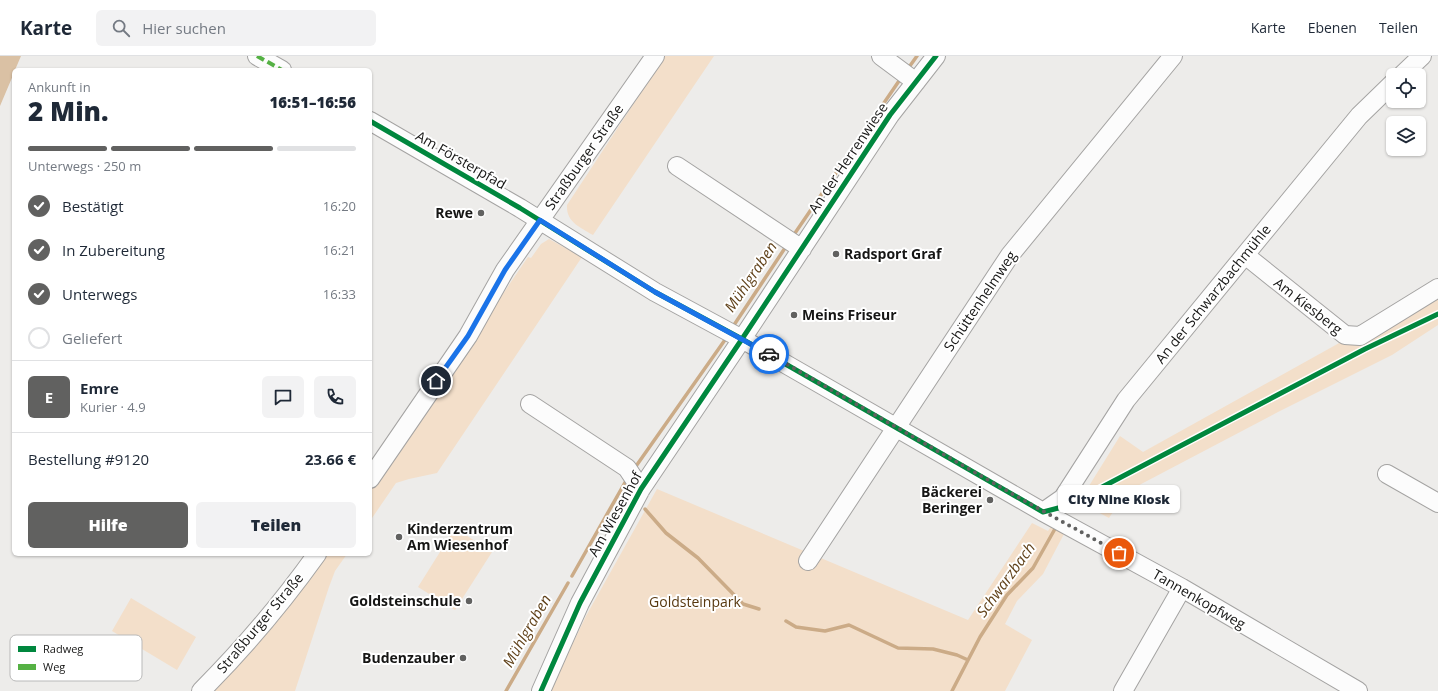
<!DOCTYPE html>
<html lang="de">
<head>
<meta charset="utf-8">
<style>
	:root { --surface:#fff; --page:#f2f2f3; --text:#1f2937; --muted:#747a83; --line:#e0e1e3; --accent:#616160 }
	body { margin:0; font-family:"Open Sans",sans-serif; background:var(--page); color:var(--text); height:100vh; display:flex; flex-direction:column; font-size:15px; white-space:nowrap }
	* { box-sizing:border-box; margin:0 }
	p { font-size:13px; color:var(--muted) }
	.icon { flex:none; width:22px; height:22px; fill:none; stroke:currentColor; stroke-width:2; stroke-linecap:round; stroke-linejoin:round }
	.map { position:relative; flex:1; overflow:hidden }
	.panel { position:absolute; left:12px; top:12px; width:360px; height:488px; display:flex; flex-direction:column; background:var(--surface); border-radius:6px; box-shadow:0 1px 3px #0004 }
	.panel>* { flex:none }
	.tools { position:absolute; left:1386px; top:12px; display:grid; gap:8px }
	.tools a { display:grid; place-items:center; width:40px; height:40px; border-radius:6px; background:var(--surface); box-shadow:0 1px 3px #0004; font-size:20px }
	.pin { position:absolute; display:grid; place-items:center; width:34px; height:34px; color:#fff; margin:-17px; border:2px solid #fff; border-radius:50%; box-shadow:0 1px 4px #0007 }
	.courier { position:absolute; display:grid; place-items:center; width:40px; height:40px; margin:-20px; border:3px solid #1a73e8; border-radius:50%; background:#fff; color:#222; box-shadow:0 1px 5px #0007 }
	.bubble { position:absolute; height:28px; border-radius:6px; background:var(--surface); box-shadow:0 1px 3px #0004; font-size:13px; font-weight:800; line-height:28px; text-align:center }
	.head em { font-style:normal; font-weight:800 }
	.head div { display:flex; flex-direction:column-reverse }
	.head { display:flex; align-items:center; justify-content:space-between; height:68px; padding:0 16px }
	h1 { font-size:26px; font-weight:800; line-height:30px }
	.bar { display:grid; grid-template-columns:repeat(4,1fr); gap:6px 4px; align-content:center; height:48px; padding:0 16px }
	.bar i { height:5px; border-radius:3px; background:var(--line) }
	.bar .current { background:var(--accent) }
	.bar p { grid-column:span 4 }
	.line { display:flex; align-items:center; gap:10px; padding:0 16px; border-top:1px solid var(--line) }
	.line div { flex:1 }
	.round { display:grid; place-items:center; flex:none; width:42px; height:42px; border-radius:6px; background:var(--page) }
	ol { padding:0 16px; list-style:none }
	li { display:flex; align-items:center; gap:12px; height:44px }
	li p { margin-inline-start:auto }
	li .icon { padding:4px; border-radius:50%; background:var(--accent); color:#fff; stroke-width:4 }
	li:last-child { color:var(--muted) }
	li i { width:22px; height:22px; border:2px solid var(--line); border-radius:50% }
	.cta { display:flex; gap:8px; margin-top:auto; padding:8px 16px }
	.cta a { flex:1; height:46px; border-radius:6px; background:var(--accent); color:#fff; font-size:16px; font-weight:800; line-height:46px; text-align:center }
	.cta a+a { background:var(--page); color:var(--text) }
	header { display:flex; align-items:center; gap:24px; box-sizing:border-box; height:56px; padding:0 20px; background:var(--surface); border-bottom:1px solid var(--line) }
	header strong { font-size:19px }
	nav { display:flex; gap:22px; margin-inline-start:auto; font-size:14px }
	.search { width:280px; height:36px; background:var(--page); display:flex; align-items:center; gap:10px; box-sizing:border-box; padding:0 14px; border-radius:6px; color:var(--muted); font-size:15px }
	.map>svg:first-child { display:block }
	.green { fill:#f3dfca }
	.forest { fill:#dac1a4 }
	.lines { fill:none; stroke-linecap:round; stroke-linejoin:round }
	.stream { stroke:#cbab87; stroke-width:3.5 }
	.minor-casing { stroke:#a4a3a2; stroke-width:20 }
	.minor { stroke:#fcfcfc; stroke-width:18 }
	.quiet { stroke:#55b144; stroke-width:4; stroke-dasharray:8 4; stroke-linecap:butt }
	.cycleway-casing { stroke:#fff; stroke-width:8 }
	.cycleway { stroke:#00873e; stroke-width:5 }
	.done { stroke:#616160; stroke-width:4; stroke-dasharray:0 7.2 }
	.route { stroke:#1a73e8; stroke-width:5 }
	.poi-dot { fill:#616160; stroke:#fff; stroke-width:1.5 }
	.labels { text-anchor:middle; stroke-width:4; stroke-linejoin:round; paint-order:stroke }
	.street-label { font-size:14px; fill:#161615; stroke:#fff }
	.poi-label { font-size:14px; font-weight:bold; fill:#161615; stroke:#fff; text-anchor:end }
	.park-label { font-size:14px; fill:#57380f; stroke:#fff }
	.water-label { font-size:15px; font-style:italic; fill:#61421a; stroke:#fff }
	.key { fill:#fff; stroke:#b9b9b9; stroke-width:1 }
	.key-label { font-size:11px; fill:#161615 }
</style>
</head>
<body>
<header>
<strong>Karte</strong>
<div class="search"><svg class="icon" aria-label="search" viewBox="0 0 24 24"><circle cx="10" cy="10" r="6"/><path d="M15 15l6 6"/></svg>Hier suchen</div>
<nav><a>Karte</a><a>Ebenen</a><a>Teilen</a></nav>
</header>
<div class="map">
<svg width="1438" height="635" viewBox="0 0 1438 635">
	<rect width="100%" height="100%" fill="#edecea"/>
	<!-- green -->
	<path class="green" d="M665 0H714L593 179C580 171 566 166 567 149Z
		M549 183 582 201 437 417 409 423 396 427 370 465V433L528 201 531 202 541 188Z
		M1438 232V269L1392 299 1278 356 1126 436 1109 462 1079 446 1120 380 1143 396Z
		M657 433 968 564 1032 467 1048 475 1052 469 1065 476 1043 518 1017 545 1005 568 1032 584 1005 635H550L586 560Z
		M455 472 492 496 455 554 418 531Z
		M326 498H347L335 515 329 531 295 635H212Z
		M131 542 196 581 177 614 112 575Z"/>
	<!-- forest -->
	<path class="forest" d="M0 0H21L15 14H14V17L0 50Z"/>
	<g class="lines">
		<!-- stream -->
		<path class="stream" d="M907 14 917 0
			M793 180 901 22
			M732 272 787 189
			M634 413 727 281
			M645 453 666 477 698 502 743 548 759 553
			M572 520 627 423
			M786 565 796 571 825 575 849 569 898 592 933 593 957 599 968 604
			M506 635 568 527
			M952 635 980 581 1007 539 1033 512 1056 471"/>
		<defs>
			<path id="minor" d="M257 0 282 14
				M881 0 916 26
				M1402 19 1422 0
				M370 65 520 152 655 236 742 283 1043 456 1182 532 1358 635
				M677 110 802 193
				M1245 199 1345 279 1360 280 1438 232
				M530 348 627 412 641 433
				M1387 418 1438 447
				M370 423 468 280 505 214 655 0
				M1043 456 1063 442 1126 344 1359 60 1393 27
				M808 505 1010 199 1173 0
				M201 635C243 593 282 547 317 498
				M541 635 580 547 641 433 742 283 890 59 936 0
				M1123 635 1182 532"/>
		</defs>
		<!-- minor casing -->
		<use href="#minor" class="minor-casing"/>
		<!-- minor -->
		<use href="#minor" class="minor"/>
		<!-- quiet -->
		<path class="quiet" d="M257 0 282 14"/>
		<defs>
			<path id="cycleway" d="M370 65 520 152 655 236 742 283 1043 456 1066 450 1365 293 1438 258
				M541 635 580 547 641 433 742 283 890 59 936 0"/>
		</defs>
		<!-- cycleway casing -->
		<use href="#cycleway" class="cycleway-casing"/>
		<!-- cycleway -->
		<use href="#cycleway" class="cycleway"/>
	</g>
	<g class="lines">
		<!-- done -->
		<path class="done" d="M769 298 1016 440 1119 497"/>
		<!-- route -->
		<path class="route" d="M436 325 468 280 505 214 540 164 655 236 769 298"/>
	</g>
	<!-- markers -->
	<g class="poi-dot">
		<circle cx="481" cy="157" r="4"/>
		<circle cx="836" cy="198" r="4"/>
		<circle cx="794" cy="259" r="4"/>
		<circle cx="990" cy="444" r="4"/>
		<circle cx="399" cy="481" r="4"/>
		<circle cx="469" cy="545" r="4"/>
		<circle cx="463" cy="602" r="4"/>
	</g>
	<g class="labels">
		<!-- street labels -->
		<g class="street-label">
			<text transform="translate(584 101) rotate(-55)" y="5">Straßburger Straße</text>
			<text transform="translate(848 102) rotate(-56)" y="5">An der Herrenwiese</text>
			<text transform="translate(461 104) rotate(30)" y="5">Am Försterpfad</text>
			<text transform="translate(1213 238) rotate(-51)" y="5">An der Schwarzbachmühle</text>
			<text transform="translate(980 245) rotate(-56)" y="5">Schüttenhelmweg</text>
			<text transform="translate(1308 250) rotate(38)" y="5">Am Kiesberg</text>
			<text transform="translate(615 458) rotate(-61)" y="5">Am Wiesenhof</text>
			<text transform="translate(1199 543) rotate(30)" y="5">Tannenkopfweg</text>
			<text transform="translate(260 567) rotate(-50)" y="5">Straßburger Straße</text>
		</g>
		<!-- poi labels -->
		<g class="poi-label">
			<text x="473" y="162">Rewe</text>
			<text x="844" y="203" text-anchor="start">Radsport Graf</text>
			<text x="802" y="264" text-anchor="start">Meins Friseur</text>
			<text x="982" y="441">Bäckerei<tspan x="982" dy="16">Beringer</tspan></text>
			<text x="407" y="478" text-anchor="start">Kinderzentrum<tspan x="407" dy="16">Am Wiesenhof</tspan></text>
			<text x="461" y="550">Goldsteinschule</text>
			<text x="455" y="607">Budenzauber</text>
		</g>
		<!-- park labels -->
		<g class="park-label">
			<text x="695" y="551">Goldsteinpark</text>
		</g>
		<!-- water labels -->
		<g class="water-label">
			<text transform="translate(751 221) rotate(-56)" y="5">Mühlgraben</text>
			<text transform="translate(1006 524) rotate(-54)" y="5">Schwarzbach</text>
			<text transform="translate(527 575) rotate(-60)" y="5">Mühlgraben</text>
		</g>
	</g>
	<!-- legend -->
	<rect x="10" y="579" width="132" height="46" rx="6" class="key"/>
	<rect x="18" y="590" width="18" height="6" fill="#00873e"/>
	<rect x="18" y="608" width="18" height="6" fill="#55b144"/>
	<g class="key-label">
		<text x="43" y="597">Radweg</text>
		<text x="43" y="615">Weg</text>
	</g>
</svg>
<div class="tools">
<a><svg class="icon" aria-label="locate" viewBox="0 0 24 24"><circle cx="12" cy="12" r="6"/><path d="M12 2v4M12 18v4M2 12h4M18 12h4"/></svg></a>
<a><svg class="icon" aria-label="layers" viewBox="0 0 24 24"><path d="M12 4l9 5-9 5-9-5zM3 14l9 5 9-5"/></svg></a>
</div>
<div class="pin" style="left:1119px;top:497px;background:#ea580c"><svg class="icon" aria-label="bag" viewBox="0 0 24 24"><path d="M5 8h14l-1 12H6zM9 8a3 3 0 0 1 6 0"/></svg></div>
<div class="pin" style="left:436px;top:325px;background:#1f2937"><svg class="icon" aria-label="home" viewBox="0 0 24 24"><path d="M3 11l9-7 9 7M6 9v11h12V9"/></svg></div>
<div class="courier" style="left:769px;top:298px"><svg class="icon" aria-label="car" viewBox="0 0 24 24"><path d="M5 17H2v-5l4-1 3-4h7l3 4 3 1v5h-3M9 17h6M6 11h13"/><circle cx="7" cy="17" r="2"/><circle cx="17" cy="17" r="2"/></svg></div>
<div class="bubble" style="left:1058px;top:429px;width:122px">City Nine Kiosk</div>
<section class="panel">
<div class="head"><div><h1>2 Min.</h1><p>Ankunft in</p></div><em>16:51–16:56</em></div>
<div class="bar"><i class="current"></i><i class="current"></i><i class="current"></i><i></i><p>Unterwegs · 250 m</p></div>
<ol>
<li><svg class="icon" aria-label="check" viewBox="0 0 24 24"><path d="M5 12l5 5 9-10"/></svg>Bestätigt<p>16:20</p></li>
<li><svg class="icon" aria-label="check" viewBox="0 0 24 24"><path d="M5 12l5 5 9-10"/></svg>In Zubereitung<p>16:21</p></li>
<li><svg class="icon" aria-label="check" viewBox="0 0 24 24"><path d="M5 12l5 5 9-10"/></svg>Unterwegs<p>16:33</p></li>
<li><i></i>Geliefert</li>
</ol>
<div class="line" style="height:72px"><b class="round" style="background:var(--accent);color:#fff">E</b><div><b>Emre</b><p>Kurier · 4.9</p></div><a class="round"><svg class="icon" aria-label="chat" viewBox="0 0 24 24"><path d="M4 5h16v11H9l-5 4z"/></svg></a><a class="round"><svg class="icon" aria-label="phone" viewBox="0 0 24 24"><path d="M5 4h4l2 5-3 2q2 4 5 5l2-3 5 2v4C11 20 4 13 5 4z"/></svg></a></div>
<div class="line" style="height:52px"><div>Bestellung #9120</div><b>23.66 €</b></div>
<div class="cta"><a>Hilfe</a><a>Teilen</a></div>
</section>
</div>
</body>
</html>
